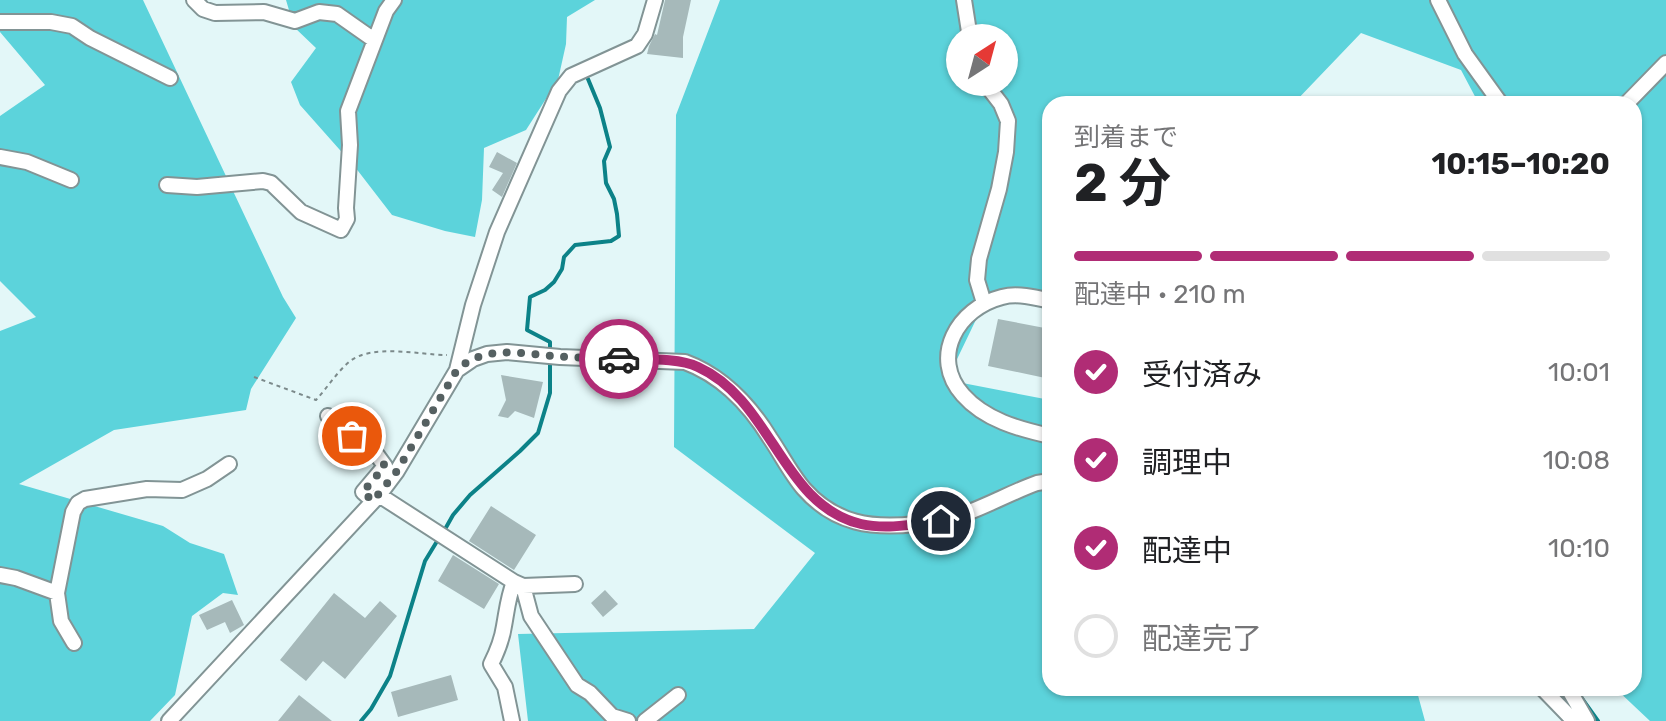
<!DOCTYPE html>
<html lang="ja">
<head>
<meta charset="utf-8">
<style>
	:root { --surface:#fff; --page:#f2f2f2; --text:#202124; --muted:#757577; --line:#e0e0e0; --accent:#b02c75 }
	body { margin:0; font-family:Rubik,"Noto Sans JP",sans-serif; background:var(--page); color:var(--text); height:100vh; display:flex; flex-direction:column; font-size:30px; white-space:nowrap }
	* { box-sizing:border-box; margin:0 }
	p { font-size:26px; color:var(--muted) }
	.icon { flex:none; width:44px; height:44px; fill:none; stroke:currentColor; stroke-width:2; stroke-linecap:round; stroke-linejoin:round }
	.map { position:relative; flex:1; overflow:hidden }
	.panel { position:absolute; left:1042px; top:96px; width:600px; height:600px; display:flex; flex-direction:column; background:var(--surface); border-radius:24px; box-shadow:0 2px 6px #0004 }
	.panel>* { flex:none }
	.needle { width:52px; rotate:36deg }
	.buttons { position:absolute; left:946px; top:24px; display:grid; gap:16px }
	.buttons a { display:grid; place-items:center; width:72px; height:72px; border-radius:50%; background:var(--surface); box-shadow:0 2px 6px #0004; font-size:40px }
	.pin { position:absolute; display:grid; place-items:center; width:68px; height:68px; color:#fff; margin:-34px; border:4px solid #fff; border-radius:50%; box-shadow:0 2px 8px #0007 }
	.courier { position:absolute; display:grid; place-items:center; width:80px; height:80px; margin:-40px; border:6px solid #b02c75; border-radius:50%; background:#fff; color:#222; box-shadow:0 2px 10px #0007 }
	.overview em { font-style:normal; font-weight:700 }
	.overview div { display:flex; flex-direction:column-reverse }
	.overview { display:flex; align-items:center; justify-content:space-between; height:136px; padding:0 32px }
	h1 { font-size:52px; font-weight:700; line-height:60px }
	.bar { display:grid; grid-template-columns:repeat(4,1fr); gap:12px 8px; align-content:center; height:96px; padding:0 32px }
	.bar i { height:10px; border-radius:6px; background:var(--line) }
	.bar .active { background:var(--accent) }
	.bar p { grid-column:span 4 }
	ol { padding:0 32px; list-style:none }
	li { display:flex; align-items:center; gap:24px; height:88px }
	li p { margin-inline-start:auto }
	li .icon { padding:8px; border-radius:50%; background:var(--accent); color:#fff; stroke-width:4 }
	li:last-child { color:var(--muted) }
	li i { width:44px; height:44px; border:4px solid var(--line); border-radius:50% }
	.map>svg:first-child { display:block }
	.green { fill:#5cd3db; fill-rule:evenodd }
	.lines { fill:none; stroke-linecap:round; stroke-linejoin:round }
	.stream { stroke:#0c8288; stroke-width:4 }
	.building { fill:#a6b9ba }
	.minor-casing { stroke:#829495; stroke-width:18 }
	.path { stroke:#7c8a8b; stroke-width:2; stroke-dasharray:4 4; stroke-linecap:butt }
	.minor { stroke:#fff; stroke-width:14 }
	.done { stroke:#556061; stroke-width:8; stroke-dasharray:0 14.4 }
	.route { stroke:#b02c75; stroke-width:10 }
</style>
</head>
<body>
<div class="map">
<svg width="1666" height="721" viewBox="0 0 1666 721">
	<rect width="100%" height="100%" fill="#e3f7f8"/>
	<!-- green -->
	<path class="green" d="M0 0H143L283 297 296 318 251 389 246 410 114 430 19 484 163 526 190 543 224 554 238 595 223 593 192 616 175 695 150 721H0V331L36 317 0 281V116L45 85 0 32Z
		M286 0H595L567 17 566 44 558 80 526 130 484 148 482 200 475 237 445 231 392 215 355 167 300 105 291 82 316 48 294 27Z
		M720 0H1666V721H1650L1615 688H1634V104H1479L1461 70 1361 33 1293 104H1050V299L984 303 947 380 1050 400V688H1416L1425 721H528L518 634 754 629 815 553 674 447 676 115ZM960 38H1004V82H960Z"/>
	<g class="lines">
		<!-- stream -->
		<path class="stream" d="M550 351V342L527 330 530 297 545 290 554 282 562 269 564 257 575 245 611 241 619 236 617 214 614 199 606 183 604 161 610 147 600 108 588 79
			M444 531 453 515 470 495 520 451 538 433 550 393V360
			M1578 693 1598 721
			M361 721 371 709 390 676 425 561 439 538"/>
	</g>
	<!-- building -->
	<path class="building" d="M665 0H691L683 37V58L647 54 649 46 655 34 657 35Z
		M497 152 517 163 502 197 492 190 503 173 489 167Z
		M998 319 1050 329V379L988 366Z
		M501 375 543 382 534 418 515 411 508 418 498 416 506 400Z
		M491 506 536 535 514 570 469 541Z
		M453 555 499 584 484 609 438 581Z
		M605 590 618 604 603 617 591 603Z
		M334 593 365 618 380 601 397 616 345 679 323 661 306 681 280 660Z
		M232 600 244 625 230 633 225 622 207 630 199 615Z
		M451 675 458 700 398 717 391 692Z
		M299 695 332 721H278Z"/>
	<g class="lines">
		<defs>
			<path id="minor" d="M194 0 203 9 215 13 264 12 295 21 319 12 337 14 374 40
				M964 0 970 38
				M1438 0 1465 54 1501 104
				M0 22H51L72 26 90 38 170 78
				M1626 104 1666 63
				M0 157 27 162 71 180
				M167 185 197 187 263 181 271 183 301 212 341 230 347 219 346 208 350 145 348 111 386 11 394 0
				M1050 301C1034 297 1017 293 1002 297 958 308 929 357 963 395 985 420 1019 429 1050 436
				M984 303 977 280 979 259 999 189 1006 152 1008 121 1001 104 984 82
				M457 370 473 305 497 232 559 91 571 76 637 46 645 34 655 0
				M328 416 377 455 385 466 363 492 373 501
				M379 495 514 582 523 586 575 584
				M0 575 16 578 57 593
				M523 586 531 616 577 685 590 693 612 716 628 721
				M74 643 61 621 57 593 73 512 78 503 85 499 147 489 182 490 207 479 229 464
				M1542 688 1574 721
				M1568 688 1587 721
				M169 721 379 495 397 471 457 370 473 359 487 354 507 352 560 357 685 362C723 376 749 404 770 438 781 454 791 474 804 489 835 524 872 529 916 524 932 522 948 520 964 514 989 505 1012 492 1037 483L1050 481
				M512 721 505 687 491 664C497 652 502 640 504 626 507 610 508 597 514 582
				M645 721 678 695"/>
		</defs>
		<!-- minor casing -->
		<use href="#minor" class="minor-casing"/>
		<!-- path -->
		<path class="path" d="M254 377 316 400C327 388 337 372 349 362 372 343 419 355 447 355"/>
		<!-- minor -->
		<use href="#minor" class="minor"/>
	</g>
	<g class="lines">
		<!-- done -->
		<path class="done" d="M352 436 377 455 385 466 363 492 373 501 397 471 457 370C485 344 521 354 555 356 576 358 598 358 619 359"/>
		<!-- route -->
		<path class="route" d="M619 359C642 360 677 357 698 367 773 401 781 505 861 524 887 530 915 524 941 521"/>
	</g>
</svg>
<div class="buttons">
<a><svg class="needle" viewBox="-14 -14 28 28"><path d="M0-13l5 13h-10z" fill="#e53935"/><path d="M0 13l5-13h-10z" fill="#757577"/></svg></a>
</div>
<div class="pin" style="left:352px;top:436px;background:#ea580c"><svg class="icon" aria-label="bag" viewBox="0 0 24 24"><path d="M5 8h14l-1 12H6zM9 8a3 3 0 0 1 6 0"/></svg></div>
<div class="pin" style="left:941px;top:521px;background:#1f2937"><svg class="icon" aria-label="home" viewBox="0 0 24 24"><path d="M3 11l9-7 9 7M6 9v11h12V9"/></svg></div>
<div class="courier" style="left:619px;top:359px"><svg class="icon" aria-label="car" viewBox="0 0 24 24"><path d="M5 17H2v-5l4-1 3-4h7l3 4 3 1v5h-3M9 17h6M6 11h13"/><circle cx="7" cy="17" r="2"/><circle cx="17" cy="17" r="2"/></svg></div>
<section class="panel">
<div class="overview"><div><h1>2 分</h1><p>到着まで</p></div><em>10:15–10:20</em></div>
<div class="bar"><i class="active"></i><i class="active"></i><i class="active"></i><i></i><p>配達中 · 210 m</p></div>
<ol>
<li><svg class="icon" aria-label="check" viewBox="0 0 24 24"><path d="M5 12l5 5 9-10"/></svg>受付済み<p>10:01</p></li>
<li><svg class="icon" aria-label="check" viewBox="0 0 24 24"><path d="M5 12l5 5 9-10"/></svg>調理中<p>10:08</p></li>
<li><svg class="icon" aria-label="check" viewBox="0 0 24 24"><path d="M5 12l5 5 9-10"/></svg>配達中<p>10:10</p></li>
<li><i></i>配達完了</li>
</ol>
</section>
</div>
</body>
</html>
